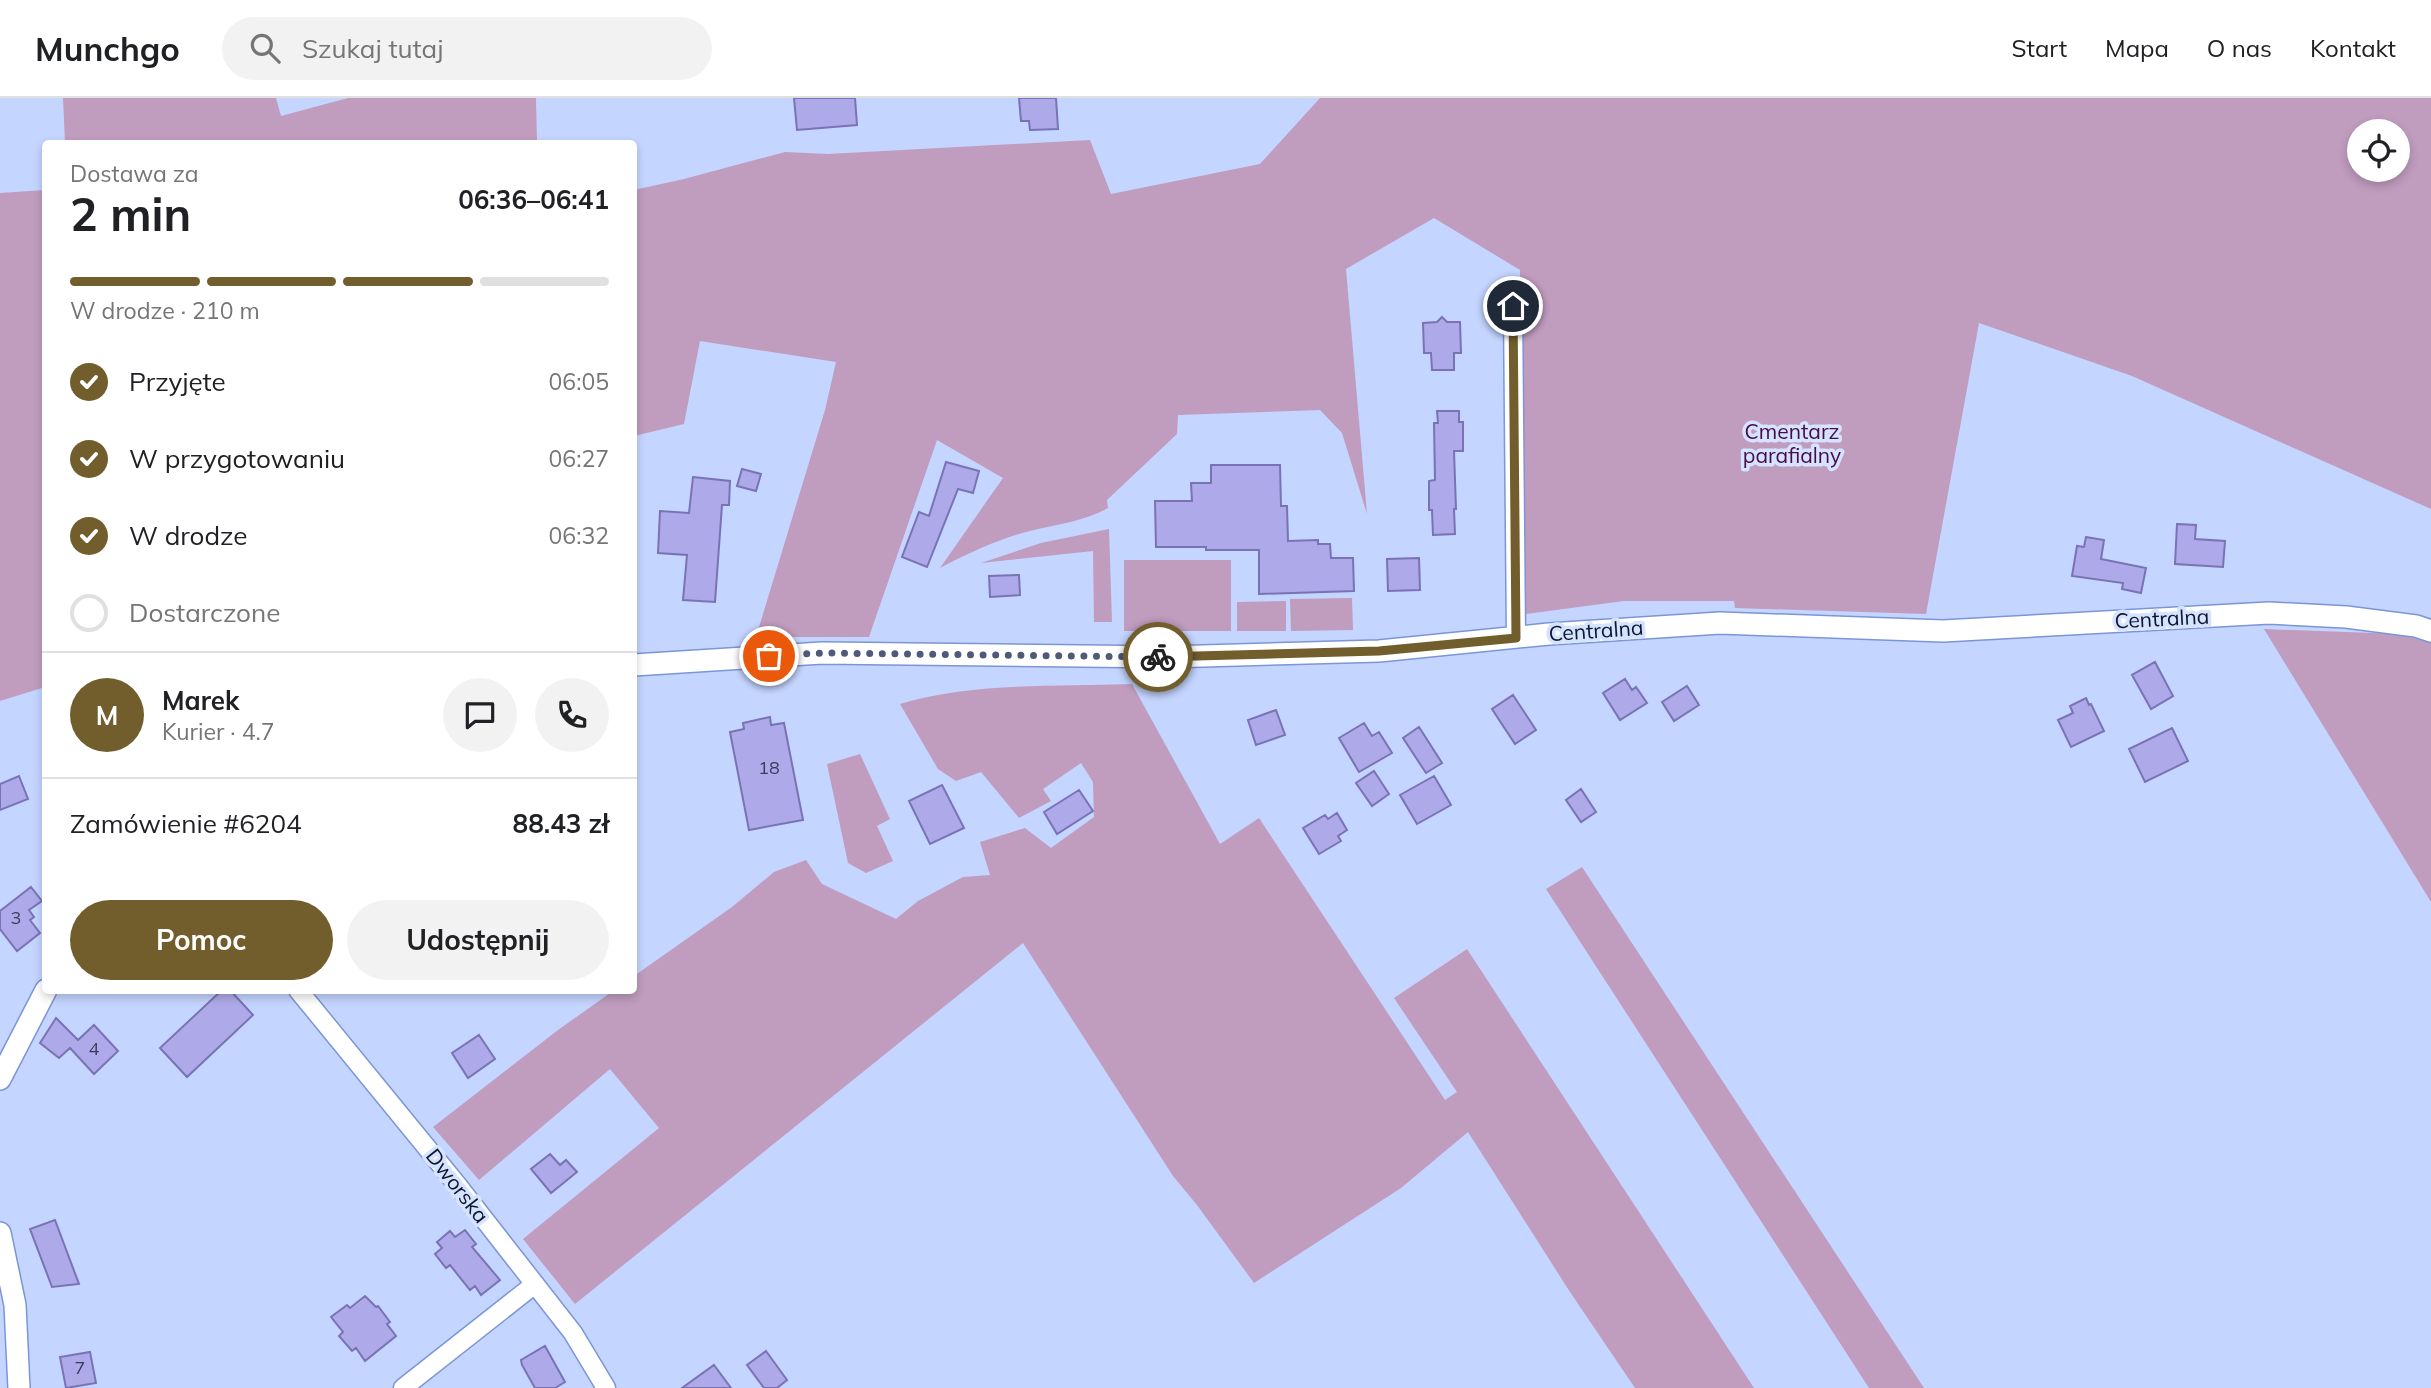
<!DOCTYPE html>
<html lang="pl">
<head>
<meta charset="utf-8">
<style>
	:root { --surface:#fff; --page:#f2f2f2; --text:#202124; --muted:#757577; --line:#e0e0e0; --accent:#725d2c }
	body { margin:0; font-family:Mulish,sans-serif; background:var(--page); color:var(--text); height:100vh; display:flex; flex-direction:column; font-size:26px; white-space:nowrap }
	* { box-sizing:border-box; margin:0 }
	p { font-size:23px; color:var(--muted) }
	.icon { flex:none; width:38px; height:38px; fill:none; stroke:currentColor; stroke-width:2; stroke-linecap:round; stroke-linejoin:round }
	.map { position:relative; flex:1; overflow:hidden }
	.drawer { position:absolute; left:42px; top:42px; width:595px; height:854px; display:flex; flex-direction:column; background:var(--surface); border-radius:7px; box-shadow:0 4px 10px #0003 }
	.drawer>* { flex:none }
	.buttons { position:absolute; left:2347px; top:21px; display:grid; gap:14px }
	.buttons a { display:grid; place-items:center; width:63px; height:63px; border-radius:50%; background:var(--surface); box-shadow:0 4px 10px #0003; font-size:35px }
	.pin { position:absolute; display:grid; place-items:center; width:60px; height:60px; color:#fff; margin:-30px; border:4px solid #fff; border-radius:50%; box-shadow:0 2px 7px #0007 }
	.courier { position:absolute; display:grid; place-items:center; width:70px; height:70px; margin:-35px; border:5px solid #725d2c; border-radius:50%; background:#fff; color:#222; box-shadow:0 2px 9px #0007 }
	.headline em { font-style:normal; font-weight:700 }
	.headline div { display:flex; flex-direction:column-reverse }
	.headline { display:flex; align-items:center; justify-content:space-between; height:119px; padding:0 28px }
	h1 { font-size:46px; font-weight:700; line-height:52px }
	.bar { display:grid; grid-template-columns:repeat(4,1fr); gap:10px 7px; align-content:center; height:84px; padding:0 28px }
	.bar i { height:9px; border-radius:5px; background:var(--line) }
	.bar .current { background:var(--accent) }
	.bar p { grid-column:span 4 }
	.line { display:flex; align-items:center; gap:18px; padding:0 28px; border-top:2px solid var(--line) }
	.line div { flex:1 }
	.round { display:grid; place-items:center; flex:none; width:74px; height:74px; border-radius:37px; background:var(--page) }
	ol { padding:0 28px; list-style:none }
	li { display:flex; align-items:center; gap:21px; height:77px }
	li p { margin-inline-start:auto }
	li .icon { padding:7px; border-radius:50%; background:var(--accent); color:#fff; stroke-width:4 }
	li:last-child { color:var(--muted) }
	li i { width:38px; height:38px; border:4px solid var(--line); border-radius:50% }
	.button { display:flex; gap:14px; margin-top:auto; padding:14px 28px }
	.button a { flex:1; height:80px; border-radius:42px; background:var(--accent); color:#fff; font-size:28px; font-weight:700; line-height:80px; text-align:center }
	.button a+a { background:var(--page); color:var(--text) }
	header { display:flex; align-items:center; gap:42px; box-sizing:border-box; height:98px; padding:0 35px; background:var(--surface); border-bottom:2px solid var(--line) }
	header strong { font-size:33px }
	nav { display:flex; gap:38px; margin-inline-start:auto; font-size:24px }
	.search { width:490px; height:63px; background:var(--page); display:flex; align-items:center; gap:18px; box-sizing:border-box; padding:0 24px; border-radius:38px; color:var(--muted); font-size:26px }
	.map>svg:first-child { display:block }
	.green { fill:#c09cbf; fill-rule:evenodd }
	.building { fill:#aeaae9; stroke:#7973b6; stroke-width:2 }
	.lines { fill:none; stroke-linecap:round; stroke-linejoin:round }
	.minor-casing { stroke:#7b95d6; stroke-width:21 }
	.tertiary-casing { stroke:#7b95d6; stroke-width:24 }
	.minor { stroke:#fff; stroke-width:18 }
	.tertiary { stroke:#fff; stroke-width:21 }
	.done { stroke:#4e5a78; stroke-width:7; stroke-dasharray:0 12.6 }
	.route { stroke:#725d2c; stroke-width:9 }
	.labels { text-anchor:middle; stroke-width:7; stroke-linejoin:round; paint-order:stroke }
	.number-label { font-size:18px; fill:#363c5e }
	.park-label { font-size:21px; fill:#480b4a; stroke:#d6e3ff }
	.street-label { font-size:21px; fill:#0e1730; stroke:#d6e3ff }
</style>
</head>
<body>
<header>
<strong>Munchgo</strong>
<div class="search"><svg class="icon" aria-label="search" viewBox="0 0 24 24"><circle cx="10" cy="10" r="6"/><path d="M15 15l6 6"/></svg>Szukaj tutaj</div>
<nav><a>Start</a><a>Mapa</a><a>O nas</a><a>Kontakt</a></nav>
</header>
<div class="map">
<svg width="2431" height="1290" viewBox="0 0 2431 1290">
	<rect width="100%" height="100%" fill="#c4d5ff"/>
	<!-- green -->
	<path class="green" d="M63 0H276L281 18 348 0H536L537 45H65Z
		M1320 0H2431V411L2132 278 1979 225 1926 516 1735 510 1734 503H1624L1526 516 1520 172 1434 120 1346 171 1367 416 1342 335 1320 312 1178 317 1177 336 1107 402 1108 410C1083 424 1057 426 1030 433 998 441 969 455 940 470L1003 380 937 342 869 539H756L825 312 836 264 700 243 684 326 634 338V92L684 81 785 54 828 56 1090 42 1111 96 1260 66ZM2359 33H2398V72H2359Z
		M45 92V589L0 603V95Z
		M1109 431 1112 524H1094L1093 453 981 465 1041 445Z
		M1124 462H1231V533H1124Z
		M1352 500 1353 532 1291 533 1290 501Z
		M1286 503V533H1237V504Z
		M2264 531 2400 536 2431 545V804Z
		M1132 586 1220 746 1259 720 1445 1002 1457 994 1394 900 1467 851 1754 1290H1635L1570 1194 1468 1034 1401 1090 1254 1185 1197 1107 1173 1078 1023 845 575 1206 523 1141 659 1030 610 971 479 1082 433 1029 558 932 613 893 634 892V878L732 809 774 774 806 762 822 786 896 821 918 803 963 779 990 777 980 744 1025 730 1051 750 1094 719 1093 684 1081 665 1043 691 1051 703 1019 720 981 674 956 683 938 671 900 606C974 584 1055 589 1132 586Z
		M860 656 890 721 877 728 893 763 866 775 848 765 827 666Z
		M1582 769 1924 1290H1869L1546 791Z"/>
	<!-- building -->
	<path class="building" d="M794 0H855L857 27 797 32Z
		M1019 0H1056L1058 31 1030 32 1029 23H1021Z
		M1442 219 1447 224H1460L1461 255H1454V272H1432L1431 255H1424L1423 225 1437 224Z
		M1437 313H1459V324H1463V353H1454L1456 411H1454L1455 436 1433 437 1432 412H1429V383L1435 382 1434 325H1438Z
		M946 364 979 373 973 395 958 391 927 469 902 459 919 414 929 418Z
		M1211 367H1280L1281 408H1287L1288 443 1318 442V446H1330L1331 460H1353L1354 493 1259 496V452H1206V449H1156L1155 403H1192L1191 385H1211Z
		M742 371 761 376 756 393 737 388Z
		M693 379 730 383 729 407H722L715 504 683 502 687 457 658 455 660 413 689 415Z
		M2177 426 2196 427 2195 441 2225 443 2223 469 2175 466Z
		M2086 439 2104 442 2101 461 2146 470 2141 495 2122 491 2123 485 2072 478 2077 448 2084 449Z
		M1419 460 1420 492 1388 493 1387 461Z
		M1019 477 1020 497 990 499 989 478Z
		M2155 564 2173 598 2151 611 2132 577Z
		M1625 581 1632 592 1636 589 1647 605 1620 622 1603 595Z
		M1687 588 1699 607 1674 623 1662 604Z
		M1513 597 1536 632 1515 646 1492 611Z
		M2086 600 2089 607 2091 606 2104 633 2071 649 2058 622 2073 615 2070 608Z
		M1276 612 1285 637 1256 647 1248 622Z
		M770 619 771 627 784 625 803 722 749 732 730 634 744 631 743 625Z
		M1364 625 1372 638 1379 634 1392 655 1359 674 1339 640Z
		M1419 629 1442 665 1426 675 1403 640Z
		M2172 630 2188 663 2145 684 2129 651Z
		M1374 673 1389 696 1372 708 1356 685Z
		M19 678 28 701 0 712V686Z
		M1434 678 1451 707 1417 726 1400 697Z
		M942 687 964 730 930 746 909 703Z
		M1581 691 1596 714 1581 724 1566 702Z
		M1079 692 1093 713 1057 736 1044 714Z
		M1337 715 1347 732 1338 738 1341 743 1319 756 1303 730 1325 717 1328 721Z
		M31 789 42 803 29 812 34 819 30 822 40 835 17 853 0 831V813Z
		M222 892H230L253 917 187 979 160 950Z
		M56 920 78 942 94 927 118 953 94 976 70 950 59 960 40 945Z
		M479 937 495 961 468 980 452 955Z
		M550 1056 560 1067 566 1062 577 1074 551 1095 531 1071Z
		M55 1122 79 1186 52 1189 30 1131Z
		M465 1132 476 1146 472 1149 500 1182 481 1197 475 1188 470 1192 450 1167 446 1170 435 1156 442 1150 437 1144 450 1133 455 1139Z
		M365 1198 376 1209 378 1208 390 1224 387 1226 396 1238 365 1263 356 1250 352 1253 339 1238 343 1234 331 1219 347 1207 350 1210Z
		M545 1248 565 1284 555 1290H535L522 1267 521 1262Z
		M766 1253 787 1282 777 1290H764L747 1267Z
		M90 1254 96 1285 66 1290 60 1259Z
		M714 1267 731 1290H682Z"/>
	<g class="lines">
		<defs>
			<path id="minor" d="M1513 208 1516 540
				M298 892 459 1089 573 1235 606 1290
				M403 1290 535 1186"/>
			<path id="tertiary" d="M634 567 822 555 1168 559 1379 553 1549 536 1720 525 1943 533 2269 515 2346 519 2416 528 2431 533
				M0 981 46 892
				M0 1135 15 1207 19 1290"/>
		</defs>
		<!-- minor casing -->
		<use href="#minor" class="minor-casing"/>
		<!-- tertiary casing -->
		<use href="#tertiary" class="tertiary-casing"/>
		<!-- minor -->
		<use href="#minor" class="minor"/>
		<!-- tertiary -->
		<use href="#tertiary" class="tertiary"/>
	</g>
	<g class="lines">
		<!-- done -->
		<path class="done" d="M769 558 822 555 1158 559"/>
		<!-- route -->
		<path class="route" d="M1158 559 1379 553 1516 540 1513 208"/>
	</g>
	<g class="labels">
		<!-- number labels -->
		<g class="number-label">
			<text x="769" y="676">18</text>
			<text x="16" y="826">3</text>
			<text x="94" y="957">4</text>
			<text x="80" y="1276">7</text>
		</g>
		<!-- park labels -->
		<g class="park-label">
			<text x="1792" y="341">Cmentarz<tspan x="1792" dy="24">parafialny</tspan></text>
		</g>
		<!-- street labels -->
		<g class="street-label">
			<text transform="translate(2162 521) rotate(-3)" y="7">Centralna</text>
			<text transform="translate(1596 533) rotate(-4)" y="7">Centralna</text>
			<text transform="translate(457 1088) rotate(52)" y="7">Dworska</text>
		</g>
	</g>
</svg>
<div class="buttons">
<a><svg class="icon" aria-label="locate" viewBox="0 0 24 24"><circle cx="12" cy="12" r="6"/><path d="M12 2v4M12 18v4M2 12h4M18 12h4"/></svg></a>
</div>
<div class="pin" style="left:769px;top:558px;background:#ea580c"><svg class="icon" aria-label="bag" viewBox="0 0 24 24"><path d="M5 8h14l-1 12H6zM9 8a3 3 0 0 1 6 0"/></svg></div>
<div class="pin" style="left:1513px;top:208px;background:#1f2937"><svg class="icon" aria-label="home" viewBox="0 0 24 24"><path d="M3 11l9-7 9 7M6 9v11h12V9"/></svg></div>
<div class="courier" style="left:1158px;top:559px"><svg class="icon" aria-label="bike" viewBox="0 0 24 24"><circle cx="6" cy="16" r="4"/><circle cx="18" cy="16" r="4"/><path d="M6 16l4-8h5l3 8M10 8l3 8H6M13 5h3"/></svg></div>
<section class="drawer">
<div class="headline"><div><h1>2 min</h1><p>Dostawa za</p></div><em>06:36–06:41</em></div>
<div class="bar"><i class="current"></i><i class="current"></i><i class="current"></i><i></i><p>W drodze · 210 m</p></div>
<ol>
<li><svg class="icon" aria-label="check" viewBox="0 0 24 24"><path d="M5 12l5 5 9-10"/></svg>Przyjęte<p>06:05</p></li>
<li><svg class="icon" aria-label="check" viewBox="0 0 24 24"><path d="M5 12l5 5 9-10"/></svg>W przygotowaniu<p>06:27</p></li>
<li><svg class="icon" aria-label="check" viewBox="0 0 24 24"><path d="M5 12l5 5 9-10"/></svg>W drodze<p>06:32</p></li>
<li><i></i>Dostarczone</li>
</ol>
<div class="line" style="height:126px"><b class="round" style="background:var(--accent);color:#fff">M</b><div><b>Marek</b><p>Kurier · 4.7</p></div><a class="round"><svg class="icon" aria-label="chat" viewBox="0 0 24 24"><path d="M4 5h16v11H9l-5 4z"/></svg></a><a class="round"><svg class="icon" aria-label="phone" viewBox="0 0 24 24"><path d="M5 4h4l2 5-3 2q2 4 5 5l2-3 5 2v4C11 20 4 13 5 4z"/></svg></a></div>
<div class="line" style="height:91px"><div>Zamówienie #6204</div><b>88.43 zł</b></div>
<div class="button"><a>Pomoc</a><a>Udostępnij</a></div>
</section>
</div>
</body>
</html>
